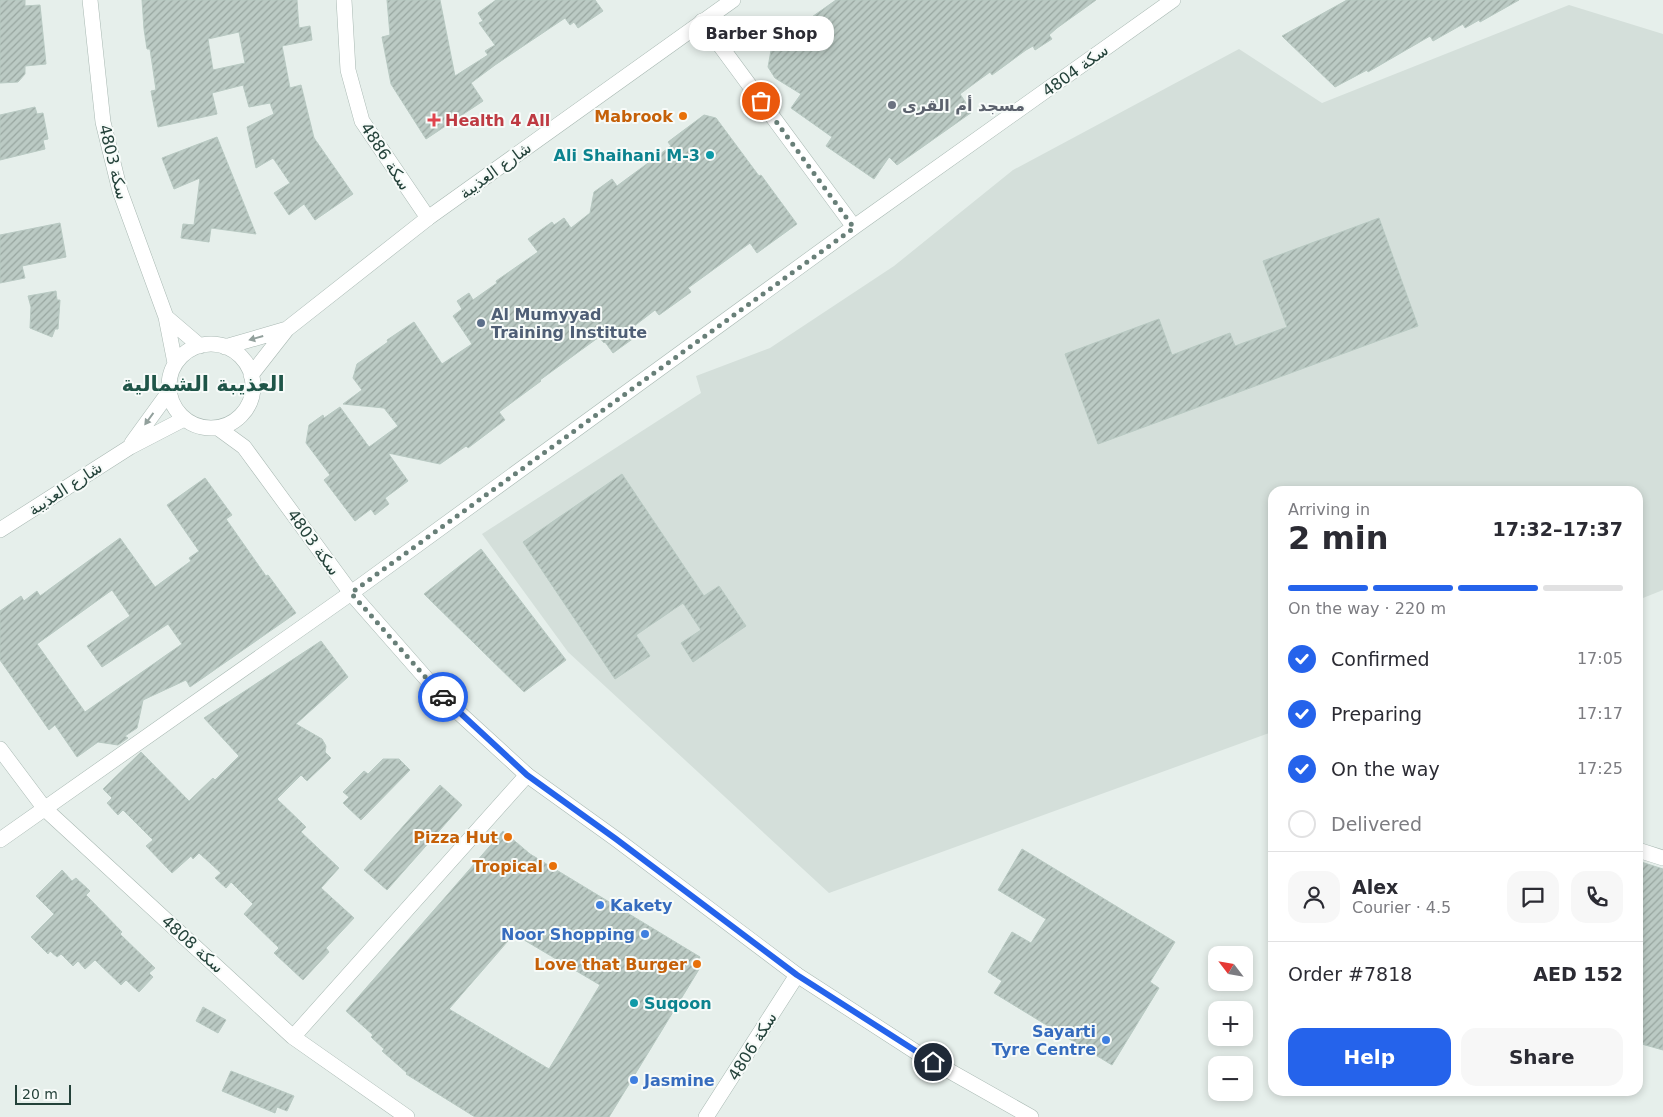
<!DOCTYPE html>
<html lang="en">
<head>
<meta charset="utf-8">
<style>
	:root { --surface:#fff; --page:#f7f7f7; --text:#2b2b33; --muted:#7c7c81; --line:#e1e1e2; --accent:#2563eb }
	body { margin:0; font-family:"DejaVu Sans","Noto Naskh Arabic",sans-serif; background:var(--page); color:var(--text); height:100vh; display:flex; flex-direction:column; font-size:19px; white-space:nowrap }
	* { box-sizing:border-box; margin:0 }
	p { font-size:16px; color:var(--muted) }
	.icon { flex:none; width:28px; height:28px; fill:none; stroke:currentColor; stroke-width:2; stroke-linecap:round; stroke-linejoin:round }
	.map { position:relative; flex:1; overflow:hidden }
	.side { position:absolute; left:1268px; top:486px; width:375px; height:610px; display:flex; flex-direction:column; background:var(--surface); border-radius:15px; box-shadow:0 2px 8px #0003 }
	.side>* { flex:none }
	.needle { width:32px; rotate:301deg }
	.buttons { position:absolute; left:1208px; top:946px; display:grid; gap:10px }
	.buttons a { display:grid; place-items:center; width:45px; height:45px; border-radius:10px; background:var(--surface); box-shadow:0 2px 8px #0003; font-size:25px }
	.scale { position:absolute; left:15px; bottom:12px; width:56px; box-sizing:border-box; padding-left:5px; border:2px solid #24423a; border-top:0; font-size:14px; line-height:18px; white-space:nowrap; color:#24423a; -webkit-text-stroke:4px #f7fbf9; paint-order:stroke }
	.pin { position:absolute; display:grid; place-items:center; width:42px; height:42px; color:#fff; margin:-21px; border:2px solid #fff; border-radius:50%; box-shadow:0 1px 5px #0007 }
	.courier { position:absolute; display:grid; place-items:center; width:50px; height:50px; margin:-25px; border:4px solid #2563eb; border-radius:50%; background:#fff; color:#222; box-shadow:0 1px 6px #0007 }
	.bubble { position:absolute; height:35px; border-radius:15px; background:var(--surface); box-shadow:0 2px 8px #0003; font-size:16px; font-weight:700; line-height:35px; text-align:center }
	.summary em { font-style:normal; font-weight:700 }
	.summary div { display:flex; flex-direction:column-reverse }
	.summary { display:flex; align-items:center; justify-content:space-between; height:85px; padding:0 20px }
	h1 { font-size:32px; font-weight:700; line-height:38px }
	.bar { display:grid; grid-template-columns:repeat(4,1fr); gap:8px 5px; align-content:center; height:60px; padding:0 20px }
	.bar i { height:6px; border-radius:4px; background:var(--line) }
	.bar .on { background:var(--accent) }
	.bar p { grid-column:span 4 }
	.line { display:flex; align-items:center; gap:12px; padding:0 20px; border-top:1px solid var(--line) }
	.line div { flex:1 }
	.round { display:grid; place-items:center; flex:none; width:52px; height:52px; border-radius:15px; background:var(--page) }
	ol { padding:0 20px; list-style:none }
	li { display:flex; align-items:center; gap:15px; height:55px }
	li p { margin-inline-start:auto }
	li .icon { padding:5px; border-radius:50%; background:var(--accent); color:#fff; stroke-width:4 }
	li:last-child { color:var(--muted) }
	li i { width:28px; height:28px; border:2px solid var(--line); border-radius:50% }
	.button { display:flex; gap:10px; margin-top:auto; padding:10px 20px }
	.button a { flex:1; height:58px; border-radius:15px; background:var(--accent); color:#fff; font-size:20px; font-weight:700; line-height:58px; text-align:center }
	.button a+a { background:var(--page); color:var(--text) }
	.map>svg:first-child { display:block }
	.built { fill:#d4dfda }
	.building { fill:url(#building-hatch); stroke:#b8c9c2; fill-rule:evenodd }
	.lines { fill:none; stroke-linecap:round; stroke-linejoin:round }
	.minor-casing { stroke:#a8b8b2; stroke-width:16 }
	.tertiary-casing { stroke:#a8b8b2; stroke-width:16 }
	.minor { stroke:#fff; stroke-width:15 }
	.tertiary { stroke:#fff; stroke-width:15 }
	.oneway { fill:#92a09c }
	.done { stroke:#687f78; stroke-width:5; stroke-dasharray:0 9 }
	.route { stroke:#2563eb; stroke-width:6 }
	.worship-dot { fill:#6b7280; stroke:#f7fbf9; stroke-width:2 }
	.food-dot { fill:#e8710a; stroke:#f7fbf9; stroke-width:2 }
	.health-dot { fill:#e0444e; stroke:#f7fbf9; stroke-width:2 }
	.culture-dot { fill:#0f9aa8; stroke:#f7fbf9; stroke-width:2 }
	.service-dot { fill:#5c6f8a; stroke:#f7fbf9; stroke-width:2 }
	.shop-dot { fill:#3f7fe0; stroke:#f7fbf9; stroke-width:2 }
	.labels { text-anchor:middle; stroke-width:4; stroke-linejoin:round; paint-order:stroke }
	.street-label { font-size:16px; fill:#24423a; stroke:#f7fbf9 }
	.worship-label { font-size:16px; font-weight:bold; fill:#5b616d; stroke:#f7fbf9; text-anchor:start }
	.food-label { font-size:16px; font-weight:bold; fill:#c56008; stroke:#f7fbf9; text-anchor:end }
	.health-label { font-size:16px; font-weight:bold; fill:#be3a42; stroke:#f7fbf9; text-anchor:start }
	.culture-label { font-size:16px; font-weight:bold; fill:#0d838f; stroke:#f7fbf9; text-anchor:end }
	.service-label { font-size:16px; font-weight:bold; fill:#4e5e75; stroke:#f7fbf9; text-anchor:start }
	.shop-label { font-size:16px; font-weight:bold; fill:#366cbe; stroke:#f7fbf9; text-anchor:start }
	.district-label { font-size:21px; font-weight:bold; fill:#1f5548; stroke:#f7fbf9 }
</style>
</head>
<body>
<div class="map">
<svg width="1663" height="1117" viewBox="0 0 1663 1117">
	<defs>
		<pattern id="building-hatch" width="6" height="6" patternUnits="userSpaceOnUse" patternTransform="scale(1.25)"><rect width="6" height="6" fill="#bbcac4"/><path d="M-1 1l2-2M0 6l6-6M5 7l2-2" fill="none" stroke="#98a6a0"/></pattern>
	</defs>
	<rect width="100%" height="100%" fill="#e6efeb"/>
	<!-- built -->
	<path class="built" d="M1569 5 1663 34V590L1638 600V491H1272V732L829 893 568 652 482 534 701 393 696 376 770 348 894 266 1013 170 1239 49 1322 103Z"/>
	<!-- building -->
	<path class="building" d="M0 0H25V6L40 5 46 64 25 66V74L18 82 0 83Z
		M142 0H297L299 28 310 26 312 40 282 46 290 88 301 85 314 138 353 194 315 220 304 204 289 215 274 193 290 183 273 158 256 168 247 127 274 114 270 103 249 107 243 85 212 93 217 114 158 127 151 91 156 90 150 49H147L144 29ZM239 32 245 63 213 70 208 39Z
		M387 0H440L455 76 488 55 485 51 495 45 479 23 483 21 478 13 496 0H595L603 11 578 28 574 22 570 25 565 18 495 65 471 83 483 101 426 139 391 84 382 37 390 35Z
		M836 0H1096L1057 28 1049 35 1052 39 1035 50 1033 46 1026 50 992 75 990 72 960 94 972 112 897 165 889 157 874 179 826 146 832 137 791 108 801 94 775 78 768 67 772 45Z
		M1347 0H1519L1480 22 1479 20 1465 28 1463 24 1433 41 1430 36 1368 72 1367 70 1335 87 1282 36Z
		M35 107 37 114 43 113 48 139 43 140 45 149 0 160V115Z
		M704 115 716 118 759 176 761 175 797 224 757 253 750 243 688 288 691 292 659 315 655 310 633 327 638 335 613 353 605 342 604 343 599 337 540 380 541 381 499 412 505 420 468 448 466 446 440 464 388 453 408 481 385 498 389 504 375 515 371 509 355 521 324 480 330 475 306 443 309 425 323 415 324 418 340 407 369 447 398 426 384 408 343 404 362 390 353 378 357 364 388 342 387 340 414 322 442 364 472 344 453 316 462 309 457 301 469 293 473 300 497 283 496 281 538 252 528 239 552 222 554 225 564 218 571 228 590 213 594 192 612 179 617 186 671 146 668 142Z
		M217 137 256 234 211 228 209 242 181 238 183 224 194 225 200 178 174 189 162 158Z
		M1379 218 1418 326 1098 444 1065 354 1159 319 1172 355 1230 333 1235 346 1287 327 1263 261Z
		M60 223 66 257 22 266 25 278 0 283V235Z
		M56 291 57 300H60L58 329H55L52 337 30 328 31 307 28 296Z
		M622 474 704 596 719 586 746 626 693 662 681 643 701 630 683 603 636 635 650 656 615 679 523 542Z
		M205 478 232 515 226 519 266 576 268 575 296 613 190 687 186 680 143 700 137 728 125 736 128 738 118 745 98 742 77 757 55 725 49 730 0 660V611L21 596 24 601 37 591 40 596 120 538 155 587 191 561 189 558 199 551 167 505ZM112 590 130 616 87 646 102 667 168 624 182 644 85 712 37 644Z
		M481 549 566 660 524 692 424 594Z
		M321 641 348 677 296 724 322 739 326 746 325 752 331 758 307 781 301 775 277 799 306 827 301 832 339 868 321 888 354 918 326 948 329 952 303 980 274 953 279 948 244 914 253 904 231 882 226 888 215 878 221 873 199 853 193 859 191 856 172 873 146 846 153 840 123 810 118 815 107 803 112 798 103 789 141 752 189 801 213 778 215 780 239 756 204 718Z
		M383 759H399L410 770 361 820 343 803 349 797 343 792 364 771 368 774Z
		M440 785 462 805 387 890 364 870Z
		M503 831 530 854 700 957 697 963 701 966 609 1117H475L406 1074 407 1073 382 1051 384 1049 371 1037 373 1035 346 1011ZM514 934 600 985 549 1069 449 1009Z
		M1022 849 1175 942 1150 982 1159 988 1112 1065 994 993 1002 981 988 972 1012 932 1031 943 1046 919 998 890Z
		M1638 861 1663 869V1050L1638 1043Z
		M62 870 72 881 76 878 90 891 86 895 122 932 120 934 155 968 149 973 153 977 139 992 126 980 121 985 95 960 85 969 78 961 73 966 61 954 57 957 50 951 48 954 31 937 54 914 36 896Z
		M203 1007 226 1020 218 1033 196 1021Z
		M231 1071 294 1096 287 1111 277 1107 275 1113 222 1091Z"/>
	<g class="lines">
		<defs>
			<path id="minor" d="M344 0 348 70 362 121 428 218
				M702 21 854 227
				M0 749 45 809 293 1037 407 1117
				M0 840 351 593 854 227 1173 0
				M1638 850 1663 858
				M293 1037 527 775
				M706 1117 797 975"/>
			<path id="tertiary" d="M90 0 103 122 120 191 166 317 175 363
				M166 317 200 346
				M169 386a42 42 0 1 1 84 0a42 42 0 1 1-84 0Z
				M225 347 287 329
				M251 375 287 329 428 218 733 0
				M218 428 244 447 351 593 445 700 527 775 616 839 797 975 916 1052 1031 1117
				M132 443 169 392
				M0 530 130 447 184 419"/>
		</defs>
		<!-- minor casing -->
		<use href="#minor" class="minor-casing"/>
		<!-- tertiary casing -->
		<use href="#tertiary" class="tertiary-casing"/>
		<!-- minor -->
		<use href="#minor" class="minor"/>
		<!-- tertiary -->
		<use href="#tertiary" class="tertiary"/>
	</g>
	<!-- one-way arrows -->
	<defs><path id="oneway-solid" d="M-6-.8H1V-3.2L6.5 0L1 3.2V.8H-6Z" transform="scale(1.25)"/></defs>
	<g class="oneway">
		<use href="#oneway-solid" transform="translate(256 338) rotate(164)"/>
		<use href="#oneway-solid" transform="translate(149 419) rotate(126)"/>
	</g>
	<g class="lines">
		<!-- done -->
		<path class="done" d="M443 697 351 593 854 228 761 101"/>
		<!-- route -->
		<path class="route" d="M443 697 527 775 616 839 797 975 933 1062"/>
	</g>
	<!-- markers -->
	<circle class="worship-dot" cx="892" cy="105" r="5"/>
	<g class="food-dot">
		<circle cx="683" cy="116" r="5"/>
		<circle cx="508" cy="837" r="5"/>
		<circle cx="553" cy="866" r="5"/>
		<circle cx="697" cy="964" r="5"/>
	</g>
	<path class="health-dot" d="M431.5 112.5h5v5h5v5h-5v5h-5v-5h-5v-5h5z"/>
	<g class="culture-dot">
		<circle cx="710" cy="155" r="5"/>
		<circle cx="634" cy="1003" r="5"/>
	</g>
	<circle class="service-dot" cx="481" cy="323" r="5"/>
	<g class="shop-dot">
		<circle cx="600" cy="905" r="5"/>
		<circle cx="645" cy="934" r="5"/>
		<circle cx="1106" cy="1040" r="5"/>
		<circle cx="634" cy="1080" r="5"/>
	</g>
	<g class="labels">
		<!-- street labels -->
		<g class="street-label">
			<text transform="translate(1075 70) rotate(-36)" y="6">سكة 4804</text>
			<text transform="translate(386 156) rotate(57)" y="6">سكة 4886</text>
			<text transform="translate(114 162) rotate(76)" y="6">سكة 4803</text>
			<text transform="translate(495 170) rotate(-36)" y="6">شارع العذيبة</text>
			<text transform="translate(65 488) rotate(-33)" y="6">شارع العذيبة</text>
			<text transform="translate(314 542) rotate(54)" y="6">سكة 4803</text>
			<text transform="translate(193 944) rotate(42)" y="6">سكة 4808</text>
			<text transform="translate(752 1046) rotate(-58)" y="6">سكة 4806</text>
		</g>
		<!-- worship labels -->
		<g class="worship-label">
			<text x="902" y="111">مسجد أم القرى</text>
		</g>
		<!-- food labels -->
		<g class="food-label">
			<text x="673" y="122">Mabrook</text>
			<text x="498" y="843">Pizza Hut</text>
			<text x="543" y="872">Tropical</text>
			<text x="687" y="970">Love that Burger</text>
		</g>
		<!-- health labels -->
		<g class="health-label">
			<text x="445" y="126">Health 4 All</text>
		</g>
		<!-- culture labels -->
		<g class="culture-label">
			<text x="700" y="161">Ali Shaihani M-3</text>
			<text x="644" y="1009" text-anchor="start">Suqoon</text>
		</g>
		<!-- service labels -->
		<g class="service-label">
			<text x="491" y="320">Al Mumyyad<tspan x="491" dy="18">Training Institute</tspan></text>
		</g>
		<!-- shop labels -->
		<g class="shop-label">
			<text x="610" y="911">Kakety</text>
			<text x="635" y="940" text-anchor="end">Noor Shopping</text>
			<text x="1096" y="1037" text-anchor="end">Sayarti<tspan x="1096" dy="18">Tyre Centre</tspan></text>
			<text x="644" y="1086">Jasmine</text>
		</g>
		<!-- district labels -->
		<g class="district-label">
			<text x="203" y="391">العذيبة الشمالية</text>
		</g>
	</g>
</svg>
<div class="buttons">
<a><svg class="needle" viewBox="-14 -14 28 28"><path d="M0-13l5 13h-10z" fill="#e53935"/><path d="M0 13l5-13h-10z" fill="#7c7c81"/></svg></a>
<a>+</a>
<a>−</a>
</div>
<div class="scale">20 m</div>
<div class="pin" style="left:761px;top:101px;background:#ea580c"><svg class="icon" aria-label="bag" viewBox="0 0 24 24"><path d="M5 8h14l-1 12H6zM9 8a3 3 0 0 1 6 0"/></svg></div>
<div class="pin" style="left:933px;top:1062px;background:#1f2937"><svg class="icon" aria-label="home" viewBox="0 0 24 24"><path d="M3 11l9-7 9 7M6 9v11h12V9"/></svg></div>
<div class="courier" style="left:443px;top:697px"><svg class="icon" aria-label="car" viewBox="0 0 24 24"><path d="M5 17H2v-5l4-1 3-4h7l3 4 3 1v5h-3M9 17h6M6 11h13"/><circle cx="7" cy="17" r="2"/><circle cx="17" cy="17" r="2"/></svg></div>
<div class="bubble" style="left:689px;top:16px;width:145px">Barber Shop</div>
<section class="side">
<div class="summary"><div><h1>2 min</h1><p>Arriving in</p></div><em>17:32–17:37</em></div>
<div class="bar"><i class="on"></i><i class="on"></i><i class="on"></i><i></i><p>On the way · 220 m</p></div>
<ol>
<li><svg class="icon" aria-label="check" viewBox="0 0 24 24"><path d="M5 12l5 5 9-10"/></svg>Confirmed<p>17:05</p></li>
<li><svg class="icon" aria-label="check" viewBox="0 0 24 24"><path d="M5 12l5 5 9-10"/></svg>Preparing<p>17:17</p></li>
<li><svg class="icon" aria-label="check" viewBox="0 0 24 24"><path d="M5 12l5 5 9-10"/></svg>On the way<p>17:25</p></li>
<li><i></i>Delivered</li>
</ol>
<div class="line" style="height:90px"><a class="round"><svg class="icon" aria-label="person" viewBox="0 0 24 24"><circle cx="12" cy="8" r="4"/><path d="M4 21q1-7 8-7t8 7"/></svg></a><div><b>Alex</b><p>Courier · 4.5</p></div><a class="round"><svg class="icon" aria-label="chat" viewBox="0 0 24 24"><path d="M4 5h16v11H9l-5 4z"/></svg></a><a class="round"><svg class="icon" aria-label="phone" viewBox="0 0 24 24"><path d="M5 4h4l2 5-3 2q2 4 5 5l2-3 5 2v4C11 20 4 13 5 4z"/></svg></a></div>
<div class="line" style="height:65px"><div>Order #7818</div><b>AED 152</b></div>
<div class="button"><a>Help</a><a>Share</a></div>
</section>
</div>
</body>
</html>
